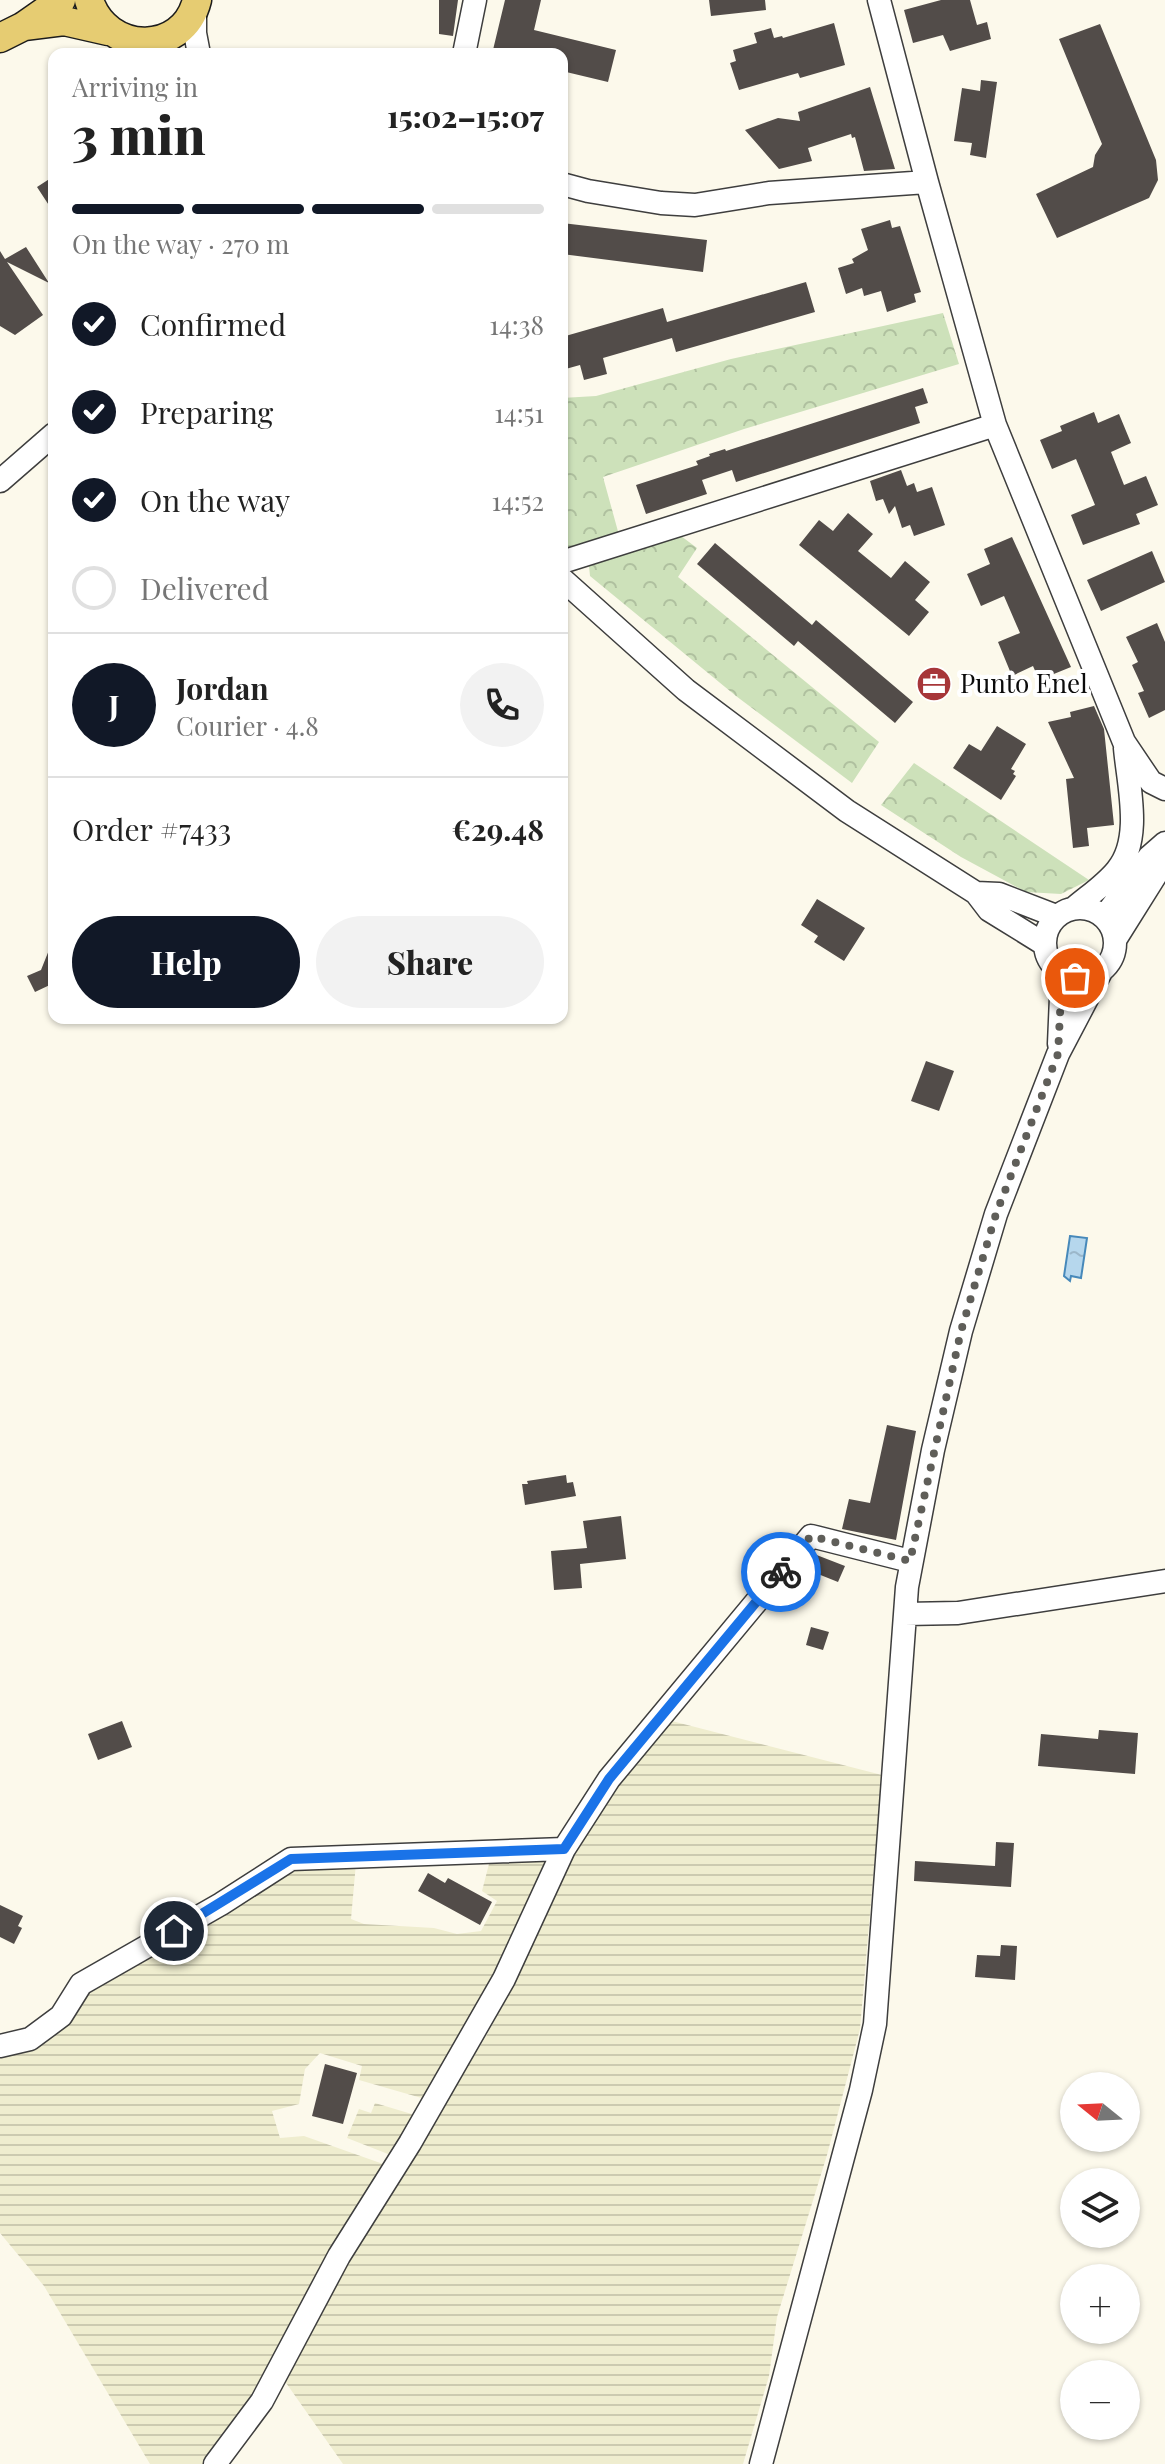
<!DOCTYPE html>
<html lang="en">
<head>
<meta charset="utf-8">
<style>
	:root { --surface:#fff; --page:#f2f2f2; --text:#222; --muted:#767676; --line:#e0e0e0; --accent:#111827 }
	body { margin:0; font-family:"Playfair Display",serif; background:var(--page); color:var(--text); height:100vh; display:flex; flex-direction:column; font-size:30px; white-space:nowrap }
	* { box-sizing:border-box; margin:0 }
	p { font-size:26px; color:var(--muted) }
	.icon { flex:none; width:44px; height:44px; fill:none; stroke:currentColor; stroke-width:2; stroke-linecap:round; stroke-linejoin:round }
	.map { position:relative; flex:1; overflow:hidden }
	.panel { position:absolute; left:48px; top:48px; width:520px; height:976px; display:flex; flex-direction:column; background:var(--surface); border-radius:16px; box-shadow:0 2px 6px #0004 }
	.panel>* { flex:none }
	.needle { width:52px; rotate:288deg }
	.buttons { position:absolute; left:1060px; top:2072px; display:grid; gap:16px }
	.buttons a { display:grid; place-items:center; width:80px; height:80px; border-radius:50%; background:var(--surface); box-shadow:0 2px 6px #0004; font-size:40px }
	.pin { position:absolute; display:grid; place-items:center; width:68px; height:68px; color:#fff; margin:-34px; border:4px solid #fff; border-radius:50%; box-shadow:0 2px 8px #0007 }
	.courier { position:absolute; display:grid; place-items:center; width:80px; height:80px; margin:-40px; border:6px solid #1a73e8; border-radius:50%; background:#fff; color:#222; box-shadow:0 2px 10px #0007 }
	.overview em { font-style:normal; font-weight:800 }
	.overview div { display:flex; flex-direction:column-reverse }
	.overview { display:flex; align-items:center; justify-content:space-between; height:136px; padding:0 24px }
	h1 { font-size:52px; font-weight:800; line-height:60px }
	.bar { display:grid; grid-template-columns:repeat(4,1fr); gap:12px 8px; align-content:center; height:96px; padding:0 24px }
	.bar i { height:10px; border-radius:6px; background:var(--line) }
	.bar .active { background:var(--accent) }
	.bar p { grid-column:span 4 }
	.line { display:flex; align-items:center; gap:20px; padding:0 24px; border-top:2px solid var(--line) }
	.line div { flex:1 }
	.round { display:grid; place-items:center; flex:none; width:84px; height:84px; border-radius:42px; background:var(--page) }
	ol { padding:0 24px; list-style:none }
	li { display:flex; align-items:center; gap:24px; height:88px }
	li p { margin-inline-start:auto }
	li .icon { padding:8px; border-radius:50%; background:var(--accent); color:#fff; stroke-width:4 }
	li:last-child { color:var(--muted) }
	li i { width:44px; height:44px; border:4px solid var(--line); border-radius:50% }
	.cta { display:flex; gap:16px; margin-top:auto; padding:16px 24px }
	.cta a { flex:1; height:92px; border-radius:48px; background:var(--accent); color:#fff; font-size:32px; font-weight:800; line-height:92px; text-align:center }
	.cta a+a { background:var(--page); color:var(--text) }
	.map>svg:first-child { display:block }
	.farmland { fill:url(#farmland-rules) }
	.park { fill:url(#park-crowns) }
	.water { fill:url(#water-ripples); stroke:#4789ba; stroke-width:2 }
	.building { fill:#524c49 }
	.lines { fill:none; stroke-linecap:round; stroke-linejoin:round }
	.minor-casing { stroke:#3e3e3e; stroke-width:25 }
	.major-casing { stroke:#1c1c1c; stroke-width:31 }
	.minor { stroke:#fff; stroke-width:22 }
	.major { stroke:#e6cc72; stroke-width:28 }
	.done { stroke:#5f5e59; stroke-width:8; stroke-dasharray:0 14.4 }
	.route { stroke:#1a73e8; stroke-width:10 }
	.labels { text-anchor:middle; stroke-width:8; stroke-linejoin:round; paint-order:stroke }
	.poi-label { font-size:26px; fill:#0b0b0b; stroke:#fff; text-anchor:start }
</style>
</head>
<body>
<div class="map">
<svg width="1165" height="2464" viewBox="0 0 1165 2464">
	<defs>
		<pattern id="farmland-rules" width="6" height="5" patternUnits="userSpaceOnUse" patternTransform="scale(2)"><rect width="6" height="5" fill="#efedcf"/><path d="M0 2.5h6" fill="none" stroke="#cccab0"/></pattern>
		<pattern id="park-crowns" width="20" height="18" patternUnits="userSpaceOnUse" patternTransform="scale(2)"><rect width="20" height="18" fill="#cde1ba"/><path d="M2 6a3 3 0 1 1 6 0M12 15a3 3 0 1 1 6 0" fill="none" stroke="#afc09f"/></pattern>
		<pattern id="water-ripples" width="26" height="14" patternUnits="userSpaceOnUse" patternTransform="scale(2)"><rect width="26" height="14" fill="#b6d7ed"/><path d="M2 4q2-2 4 0t4 0M15 11q2-2 4 0t4 0" fill="none" stroke="#9bb7ca"/></pattern>
	</defs>
	<rect width="100%" height="100%" fill="#fcf9eb"/>
	<!-- farmland -->
	<path class="farmland" d="M668 1720 882 1775 860 2029 827 2155 777 2317 769 2376 743 2464H343L284 2380 349 2255 388 2197 488 2033 525 1961 573 1850 603 1801Z
		M490 1860H549L475 2014 425 2099 359 2080 362 2066 320 2053 305 2069 299 2104 272 2111 280 2138 304 2136 386 2165 333 2243 258 2397 204 2464H150L44 2286 0 2233V2056L60 2032 71 2018 81 1997 303 1865 356 1863 351 1919 364 1924 434 1928 457 1934 481 1931 497 1901 482 1891Z
		M375 2103 415 2115 388 2154 347 2138 359 2109 371 2113Z"/>
	<!-- park -->
	<path class="park" d="M943 313 959 364 744 429 603 477 619 535 562 549V398L596 396 731 359Z
		M681 536 697 548 678 577 879 742 852 783 736 696 590 576 589 566Z
		M914 763 1089 880 1061 894 1026 892 961 857 881 805Z"/>
	<!-- water -->
	<path class="water" d="M1070 1236 1087 1238 1081 1278 1071 1276 1070 1281 1064 1276Z"/>
	<!-- building -->
	<path class="building" d="M439 0H458L453 36 439 34Z
		M505 0H541L534 30 616 50 608 82 562 71V54H492Z
		M709 0H765L766 10 711 16Z
		M941 0H970L977 25 987 22 991 39 950 51 943 35 913 43 904 10Z
		M834 23 845 65 800 78 798 73 739 90 730 63 736 61 733 50 757 43 754 33 771 28 774 38 782 36 783 38Z
		M1100 24 1156 160 1158 180 1149 198 1057 238 1036 194 1093 167 1095 155 1102 144 1059 39Z
		M981 80 997 82 986 158 970 155 972 143 954 141 962 88 980 91Z
		M870 87 895 169 864 171 855 137 852 138 851 134 808 148 812 161 779 169 745 130 778 118 800 121 798 112Z
		M54 176V213L37 187Z
		M890 220 892 228 900 226 921 292 914 294 916 302 887 312 881 291 864 296 862 288 846 294 838 268 854 263 852 259 868 250 861 229Z
		M562 223 707 240 703 272 562 254Z
		M26 247 49 283 7 262 43 315 15 335 0 326V251L5 259Z
		M806 282 815 312 676 352 672 338 603 358 607 374 584 380 580 365 562 370V337L663 308 667 322Z
		M923 388 928 403 915 407 920 423 736 482 732 470 702 480 707 494 646 514 636 485 698 465 696 461 710 456 709 454 725 449 726 451Z
		M1094 412 1098 423 1119 414 1131 443 1111 452 1124 485 1146 476 1158 505 1136 514 1140 524 1083 545 1071 515 1095 505 1076 459 1052 469 1040 440 1062 431 1060 426Z
		M901 470 907 486 914 483 917 492 932 487 945 525 914 536 910 525 902 528 895 506 889 514 883 499 876 501 870 481Z
		M848 513 873 534 858 551 891 578 905 561 930 582 915 600 929 612 909 636 799 545 819 520 833 531Z
		M1012 537 1071 667 1039 680 1033 666 1012 676 998 642 1020 633 1004 596 981 606 967 574 990 564 984 549Z
		M715 543 812 625 816 620 913 702 895 723 798 641 794 646 697 564Z
		M1152 551 1165 582 1101 611 1087 580Z
		M1157 623 1165 642V710L1149 718 1138 693 1144 691 1132 665 1138 662 1126 637Z
		M1094 706 1104 729 1114 825 1087 828 1089 846 1073 848 1066 779 1074 778 1048 722 1071 717 1070 712Z
		M997 726 1026 744 1011 769 1015 771 1013 774 1016 776 1001 800 953 768 969 744 981 751Z
		M817 899 865 928 844 961 814 942 818 936 801 925Z
		M53 940 54 983 35 992 27 976 41 970Z
		M926 1061 954 1071 939 1111 911 1101Z
		M887 1425 916 1431 896 1540 842 1529 849 1499 870 1503Z
		M566 1475 567 1483 573 1482 576 1496 525 1505 522 1484H528L527 1481Z
		M621 1516 626 1559 580 1564 582 1588 554 1590 551 1551 587 1548 583 1521Z
		M814 1554 845 1566 838 1582 803 1568Z
		M811 1627 829 1632 823 1650 806 1645Z
		M122 1721 132 1747 98 1760 88 1734Z
		M1099 1730 1138 1733 1135 1774 1038 1766 1041 1734 1098 1739Z
		M996 1842 1014 1843 1011 1887 914 1881 915 1861 995 1866Z
		M428 1873 445 1883 448 1878 492 1902 480 1925 418 1891Z
		M0 1905 23 1916 18 1926 22 1928 14 1944 0 1937Z
		M1001 1945 1017 1946 1015 1980 975 1977 977 1955 1000 1956Z
		M325 2064 357 2073 343 2124 312 2116Z"/>
	<g class="lines">
		<defs>
			<path id="minor" d="M879 0 927 182 995 425 1124 742 1151 782 1165 789
				M195 8V33L199 54
				M464 54 475 0
				M562 184 588 191 661 203 695 205 769 193 927 182
				M0 481 54 434
				M562 562 995 425
				M562 579 686 690 847 811 976 893 989 910 1044 944
				M976 893 999 894 1056 916
				M1045 943a35 35 0 1 1 70 0a35 35 0 1 1-70 0Z
				M1074 908C1088 896 1105 885 1117 870 1143 839 1128 784 1125 748
				M1104 917 1149 857 1165 843
				M1115 940 1162 865 1165 855
				M1059 1044 1062 974
				M905 1614 958 1613 1165 1581
				M0 2046 30 2039 61 2016 81 1984 221 1904 291 1859 564 1849 609 1779 811 1536 910 1561
				M215 2464 262 2401 339 2256 410 2143 504 1979 564 1849
				M761 2464 861 2090 875 2024 907 1587 933 1450 961 1331 996 1214 1058 1054 1102 970"/>
			<path id="major" d="M89 0C106 54 183 57 197 0
				M24 26 64 21 108 31
				M0 38 24 26 61 0"/>
		</defs>
		<!-- minor casing -->
		<use href="#minor" class="minor-casing"/>
		<!-- major casing -->
		<use href="#major" class="major-casing"/>
		<!-- minor -->
		<use href="#minor" class="minor"/>
		<!-- major -->
		<use href="#major" class="major"/>
	</g>
	<g class="lines">
		<!-- done -->
		<path class="done" d="M781 1572 811 1536 910 1561 961 1331 996 1214 1058 1054 1062 974 1075 978"/>
		<!-- route -->
		<path class="route" d="M174 1931 291 1859 564 1849 609 1779 781 1572"/>
	</g>
	<!-- icons -->
	<defs>
		<symbol id="office-disc" viewBox="-11 -11 22 22"><circle r="9.5" fill="#a73639" stroke="#fff"/><path d="M-6-3h4V-5.5h4V-3h4V5H-6ZM-1-4.5V-3h2v-1.5ZM-6 0V1H6V0Z" fill="#fff"/></symbol>
	</defs>
	<g fill-rule="evenodd">
		<use href="#office-disc" x="914" y="664" width="40" height="40"/>
	</g>
	<g class="labels">
		<!-- poi labels -->
		<g class="poi-label">
			<text x="960" y="693">Punto Enel</text>
		</g>
	</g>
</svg>
<div class="buttons">
<a><svg class="needle" viewBox="-14 -14 28 28"><path d="M0-13l5 13h-10z" fill="#e53935"/><path d="M0 13l5-13h-10z" fill="#767676"/></svg></a>
<a><svg class="icon" aria-label="layers" viewBox="0 0 24 24"><path d="M12 4l9 5-9 5-9-5zM3 14l9 5 9-5"/></svg></a>
<a>+</a>
<a>−</a>
</div>
<div class="pin" style="left:1075px;top:978px;background:#ea580c"><svg class="icon" aria-label="bag" viewBox="0 0 24 24"><path d="M5 8h14l-1 12H6zM9 8a3 3 0 0 1 6 0"/></svg></div>
<div class="pin" style="left:174px;top:1931px;background:#1f2937"><svg class="icon" aria-label="home" viewBox="0 0 24 24"><path d="M3 11l9-7 9 7M6 9v11h12V9"/></svg></div>
<div class="courier" style="left:781px;top:1572px"><svg class="icon" aria-label="bike" viewBox="0 0 24 24"><circle cx="6" cy="16" r="4"/><circle cx="18" cy="16" r="4"/><path d="M6 16l4-8h5l3 8M10 8l3 8H6M13 5h3"/></svg></div>
<section class="panel">
<div class="overview"><div><h1>3 min</h1><p>Arriving in</p></div><em>15:02–15:07</em></div>
<div class="bar"><i class="active"></i><i class="active"></i><i class="active"></i><i></i><p>On the way · 270 m</p></div>
<ol>
<li><svg class="icon" aria-label="check" viewBox="0 0 24 24"><path d="M5 12l5 5 9-10"/></svg>Confirmed<p>14:38</p></li>
<li><svg class="icon" aria-label="check" viewBox="0 0 24 24"><path d="M5 12l5 5 9-10"/></svg>Preparing<p>14:51</p></li>
<li><svg class="icon" aria-label="check" viewBox="0 0 24 24"><path d="M5 12l5 5 9-10"/></svg>On the way<p>14:52</p></li>
<li><i></i>Delivered</li>
</ol>
<div class="line" style="height:144px"><b class="round" style="background:var(--accent);color:#fff">J</b><div><b>Jordan</b><p>Courier · 4.8</p></div><a class="round"><svg class="icon" aria-label="phone" viewBox="0 0 24 24"><path d="M5 4h4l2 5-3 2q2 4 5 5l2-3 5 2v4C11 20 4 13 5 4z"/></svg></a></div>
<div class="line" style="height:104px"><div>Order #7433</div><b>€29.48</b></div>
<div class="cta"><a>Help</a><a>Share</a></div>
</section>
</div>
</body>
</html>
